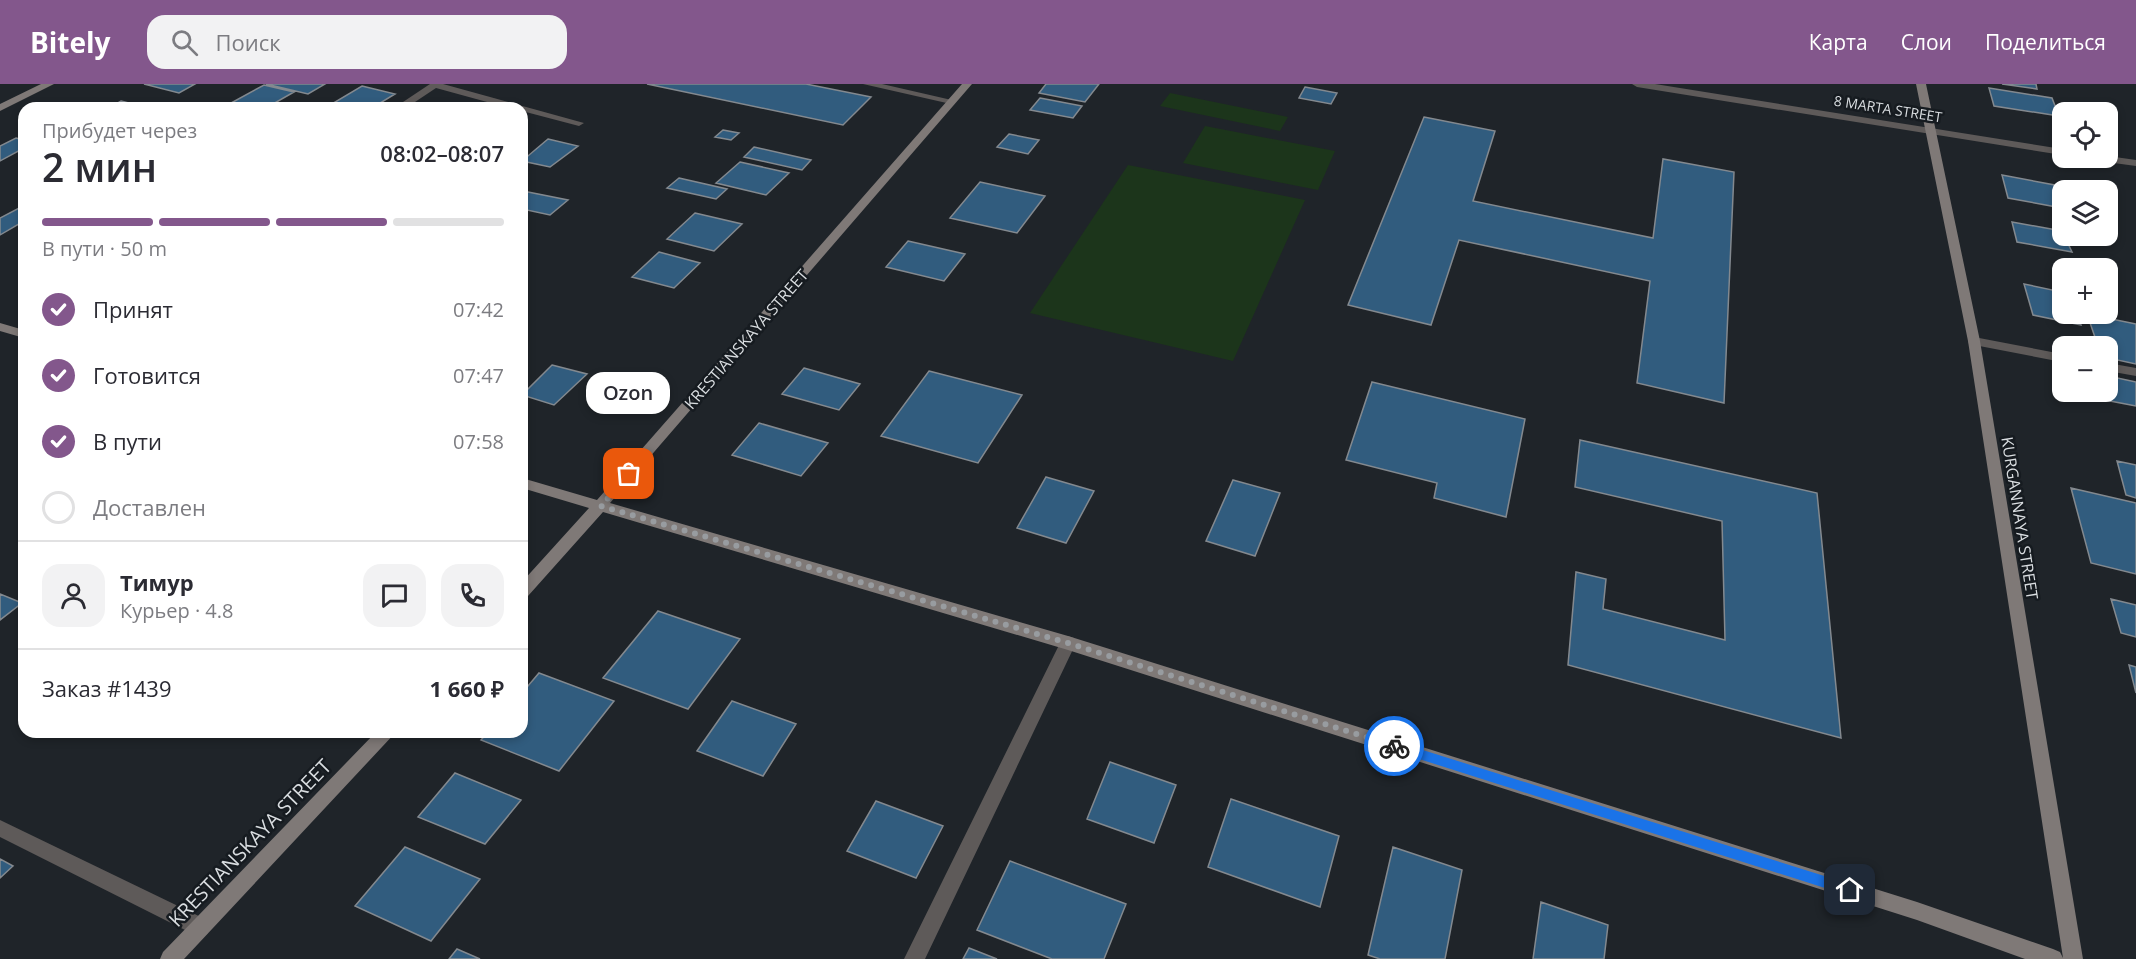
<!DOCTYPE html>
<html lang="ru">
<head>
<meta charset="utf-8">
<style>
	:root { --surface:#fff; --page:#f2f2f3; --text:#2b2b33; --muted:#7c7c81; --line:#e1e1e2; --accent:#83578c }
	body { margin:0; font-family:"Open Sans",sans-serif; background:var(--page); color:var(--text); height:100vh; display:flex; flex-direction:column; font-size:22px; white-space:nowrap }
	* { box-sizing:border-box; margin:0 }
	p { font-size:20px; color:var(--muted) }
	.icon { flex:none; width:33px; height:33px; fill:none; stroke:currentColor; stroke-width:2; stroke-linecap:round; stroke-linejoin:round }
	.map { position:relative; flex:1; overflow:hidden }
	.details { position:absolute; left:18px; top:18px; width:510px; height:636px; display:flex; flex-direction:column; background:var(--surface); border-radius:18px; box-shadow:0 3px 9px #0003 }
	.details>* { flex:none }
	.fabs { position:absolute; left:2052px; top:18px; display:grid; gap:12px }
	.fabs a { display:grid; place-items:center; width:66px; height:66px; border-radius:12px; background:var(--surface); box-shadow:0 3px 9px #0003; font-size:30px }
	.pin { position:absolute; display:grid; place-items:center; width:51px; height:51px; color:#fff; margin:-26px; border-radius:12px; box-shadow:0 3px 9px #0006 }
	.courier { position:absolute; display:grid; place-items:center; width:60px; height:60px; margin:-30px; border:4px solid #1a73e8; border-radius:50%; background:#fff; color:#222; box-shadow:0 2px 8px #0007 }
	.bubble { position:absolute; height:42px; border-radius:18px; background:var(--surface); box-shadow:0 3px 9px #0003; font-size:20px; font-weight:600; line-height:42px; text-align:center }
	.summary em { font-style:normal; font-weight:600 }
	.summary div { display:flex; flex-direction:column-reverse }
	.summary { display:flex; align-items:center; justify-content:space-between; height:102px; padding:0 24px }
	h1 { font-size:39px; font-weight:600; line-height:45px }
	.bar { display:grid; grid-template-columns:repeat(4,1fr); gap:9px 6px; align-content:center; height:72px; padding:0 24px }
	.bar i { height:8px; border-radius:4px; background:var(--line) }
	.bar .on { background:var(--accent) }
	.bar p { grid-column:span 4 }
	.line { display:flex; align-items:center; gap:15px; padding:0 24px; border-top:2px solid var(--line) }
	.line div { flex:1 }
	.round { display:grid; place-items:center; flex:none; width:63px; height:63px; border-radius:18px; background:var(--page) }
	ol { padding:0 24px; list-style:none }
	li { display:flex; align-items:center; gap:18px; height:66px }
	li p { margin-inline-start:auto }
	li .icon { padding:6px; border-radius:50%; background:var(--accent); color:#fff; stroke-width:4 }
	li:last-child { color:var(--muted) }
	li i { width:33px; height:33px; border:3px solid var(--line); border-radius:50% }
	header { display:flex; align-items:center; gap:36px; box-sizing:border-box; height:84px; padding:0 30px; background:var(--accent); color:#fff }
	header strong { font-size:28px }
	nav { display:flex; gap:33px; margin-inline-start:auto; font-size:21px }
	.search { width:420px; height:54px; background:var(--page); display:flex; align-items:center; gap:15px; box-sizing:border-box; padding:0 21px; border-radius:18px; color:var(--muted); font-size:22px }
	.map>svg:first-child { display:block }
	.green { fill:#1c351b }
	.building { fill:#315c7e; stroke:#83898f; stroke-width:1.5 }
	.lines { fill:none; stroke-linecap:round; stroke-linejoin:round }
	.lane { fill:#5e5a59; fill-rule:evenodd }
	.street { fill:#5e5a59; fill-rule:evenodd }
	.secondary { fill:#7f7977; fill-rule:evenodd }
	.route { fill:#1a73e8 }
	.done { stroke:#989ca0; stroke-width:6; stroke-dasharray:0 10.8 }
	.labels { text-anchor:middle; stroke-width:5; stroke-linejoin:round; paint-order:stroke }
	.far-street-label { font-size:14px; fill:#d9dde0; stroke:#161b20 }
	.street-label { font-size:16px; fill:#d9dde0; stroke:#161b20 }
	.near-street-label { font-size:20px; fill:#d9dde0; stroke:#161b20 }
</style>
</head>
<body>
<header>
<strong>Bitely</strong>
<div class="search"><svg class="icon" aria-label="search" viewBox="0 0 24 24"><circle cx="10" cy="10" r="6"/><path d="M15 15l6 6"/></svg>Поиск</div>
<nav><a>Карта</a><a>Слои</a><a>Поделиться</a></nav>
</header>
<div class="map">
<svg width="2136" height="875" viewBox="0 0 2136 875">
	<rect width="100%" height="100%" fill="#1f2429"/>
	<!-- green -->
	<path class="green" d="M1170 9 1288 33 1280 47 1160 22Z
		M1205 42 1335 67 1318 106 1183 79Z
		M1128 81 1305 116 1233 277 1030 229Z"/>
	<!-- building -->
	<path class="building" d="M144 0H195L179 9Z
		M266 0H325L308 10Z
		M647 0H806L871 13 843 41Z
		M1046 0H1099L1085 18 1039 9Z
		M2002 0H2036L2037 5Z
		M264 1 294 8 266 24H222Z
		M362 2 395 10 372 24H325Z
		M1305 3 1337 9 1331 20 1299 14Z
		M1989 4 2052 14 2059 32 1994 22Z
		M1040 14 1082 22 1073 34 1030 26Z
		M121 17 148 24H109Z
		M1424 33 1495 47 1473 117 1653 154 1663 75 1734 88 1724 319 1637 299 1650 197 1459 156 1431 241 1348 221Z
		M723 46 739 49 731 56 715 53Z
		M1009 50 1039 56 1028 70 997 63Z
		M16 54 24 56V64L0 77V62Z
		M548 55 578 62 550 83 522 77Z
		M754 63 811 76 802 86 744 73Z
		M740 78 789 89 766 111 716 99Z
		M2002 91 2060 102 2062 124 2008 114Z
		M679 94 727 105 716 115 667 104Z
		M980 98 1045 112 1017 149 950 134Z
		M523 107 568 116 550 131 522 125Z
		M21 123 24 124V137L0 151V134Z
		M695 129 742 140 714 167 667 155Z
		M2012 138 2062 147 2072 168 2017 158Z
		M908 157 965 170 944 197 886 183Z
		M659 168 700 179 674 204 632 193Z
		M2024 200 2062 208V230H2077L2081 241 2033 231Z
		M2087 230 2136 240V280L2108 274V262H2098Z
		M552 281 587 290 554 321 522 311Z
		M804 284 860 300 839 326 782 310Z
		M929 287 1022 311 978 379 881 352Z
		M2108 292 2136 298V322L2105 316 2103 308H2108Z
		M1372 298 1525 335 1506 433 1434 414 1437 399 1346 376Z
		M759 339 828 359 801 392 732 371Z
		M1580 356 1817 409 1841 654 1568 581 1576 488 1606 495 1603 525 1725 556 1722 437 1575 403Z
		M2117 377 2136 381V414L2126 411Z
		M1046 393 1094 407 1066 459 1017 444Z
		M1233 396 1280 409 1255 472 1206 457Z
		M2071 404 2136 419V490L2091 479Z
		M0 510 22 519 0 536Z
		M2111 515 2136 521V553L2121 549Z
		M658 527 740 555 688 625 603 594Z
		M2129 581 2136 583V609Z
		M539 589 614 617 559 687 481 656 488 648H522V609Z
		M732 617 796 640 763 692 697 667Z
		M1110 678 1176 701 1154 759 1087 735Z
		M455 689 521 716 485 760 418 733Z
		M1231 715 1339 752 1320 823 1208 783Z
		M876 717 943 742 916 794 847 767Z
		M405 763 480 795 431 857 355 822Z
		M1393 763 1462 786 1445 875H1380L1368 871Z
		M0 775 13 782 0 794Z
		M1010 777 1126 820 1104 875H1052L977 846Z
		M1541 818 1608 841 1604 875H1533Z
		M969 864 997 875H963Z
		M457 865 480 875H449Z"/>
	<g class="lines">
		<!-- lane -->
		<path class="lane" d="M430 0H443L584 39 579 42 522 27V24H509L436 4 406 24H394Z
			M863 0H882L956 17 951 20Z
			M1974 253 2062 270V278L1969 260 1968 257 1969 254Z
			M2108 279 2136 284V292L2108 287Z
			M1068 552 1074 554 1076 559 925 875H904L1060 559 1062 554Z
			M0 736 207 836 210 843 207 850 200 853 193 850 0 753Z"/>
		<!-- street -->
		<path class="street" d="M1632 0H1655L2062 65V71L1637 3Z
			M2108 72 2136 76V82L2099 77 2094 74Z"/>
		<!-- secondary -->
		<path class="secondary" d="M41 0H54L0 27V20Z
			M962 0H972L610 419 1068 552 1917 818 2053 865 2060 868 2063 874 1968 257 1916 0H1926L1980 257 2083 875H2025L1917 836 1068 566 603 428 528 512 522 514V498L589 424 522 404V394L597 416Z
			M0 239 24 246V254L0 247Z
			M376 648H396L184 875H160L163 868Z"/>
	</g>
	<!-- route -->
	<path class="route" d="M1394 657 1850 800 1856 806 1850 812 1394 667 1388 662Z"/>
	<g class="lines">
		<!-- done -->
		<path class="done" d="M629 390 601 422 1068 559 1394 662"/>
	</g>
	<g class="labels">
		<!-- far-street labels -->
		<g class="far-street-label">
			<text transform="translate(1888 25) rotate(9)" y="5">8 MARTA STREET</text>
		</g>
		<!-- street labels -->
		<g class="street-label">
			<text transform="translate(746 255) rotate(-49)" y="6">KRESTIANSKAYA STREET</text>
			<text transform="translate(2020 434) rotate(81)" y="6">KURGANNAYA STREET</text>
		</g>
		<!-- near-street labels -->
		<g class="near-street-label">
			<text transform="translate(250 759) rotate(-46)" y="7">KRESTIANSKAYA STREET</text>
		</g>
	</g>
</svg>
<div class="fabs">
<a><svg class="icon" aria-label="locate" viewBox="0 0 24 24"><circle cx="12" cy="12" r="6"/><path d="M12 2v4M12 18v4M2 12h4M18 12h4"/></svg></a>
<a><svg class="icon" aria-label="layers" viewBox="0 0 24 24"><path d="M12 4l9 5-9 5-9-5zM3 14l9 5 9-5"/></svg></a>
<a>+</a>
<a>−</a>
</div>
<div class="pin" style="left:629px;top:390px;background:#ea580c"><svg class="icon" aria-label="bag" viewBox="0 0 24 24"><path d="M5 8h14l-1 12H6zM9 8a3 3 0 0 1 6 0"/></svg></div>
<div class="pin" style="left:1850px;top:806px;background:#1f2937"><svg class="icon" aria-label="home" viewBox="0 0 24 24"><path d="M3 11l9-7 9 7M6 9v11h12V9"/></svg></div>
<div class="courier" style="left:1394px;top:662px"><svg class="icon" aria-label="bike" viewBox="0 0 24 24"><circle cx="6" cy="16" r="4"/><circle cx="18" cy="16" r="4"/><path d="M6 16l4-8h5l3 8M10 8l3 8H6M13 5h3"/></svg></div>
<div class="bubble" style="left:586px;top:288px;width:84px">Ozon</div>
<section class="details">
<div class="summary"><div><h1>2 мин</h1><p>Прибудет через</p></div><em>08:02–08:07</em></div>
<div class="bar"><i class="on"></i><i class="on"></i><i class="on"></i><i></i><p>В пути · 50 m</p></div>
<ol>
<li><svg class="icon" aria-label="check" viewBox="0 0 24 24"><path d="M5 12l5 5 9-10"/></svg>Принят<p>07:42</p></li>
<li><svg class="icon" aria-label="check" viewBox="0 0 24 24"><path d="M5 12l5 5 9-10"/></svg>Готовится<p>07:47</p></li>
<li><svg class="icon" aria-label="check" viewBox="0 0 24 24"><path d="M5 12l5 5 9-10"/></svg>В пути<p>07:58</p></li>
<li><i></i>Доставлен</li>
</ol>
<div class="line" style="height:108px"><a class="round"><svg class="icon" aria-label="person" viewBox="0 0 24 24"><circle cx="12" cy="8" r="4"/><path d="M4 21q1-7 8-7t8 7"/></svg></a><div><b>Тимур</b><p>Курьер · 4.8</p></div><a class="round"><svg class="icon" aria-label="chat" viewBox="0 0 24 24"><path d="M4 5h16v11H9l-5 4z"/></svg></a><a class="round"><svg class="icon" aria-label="phone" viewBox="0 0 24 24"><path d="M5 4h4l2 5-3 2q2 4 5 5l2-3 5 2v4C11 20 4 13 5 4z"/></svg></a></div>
<div class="line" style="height:78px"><div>Заказ #1439</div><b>1 660 ₽</b></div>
</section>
</div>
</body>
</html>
